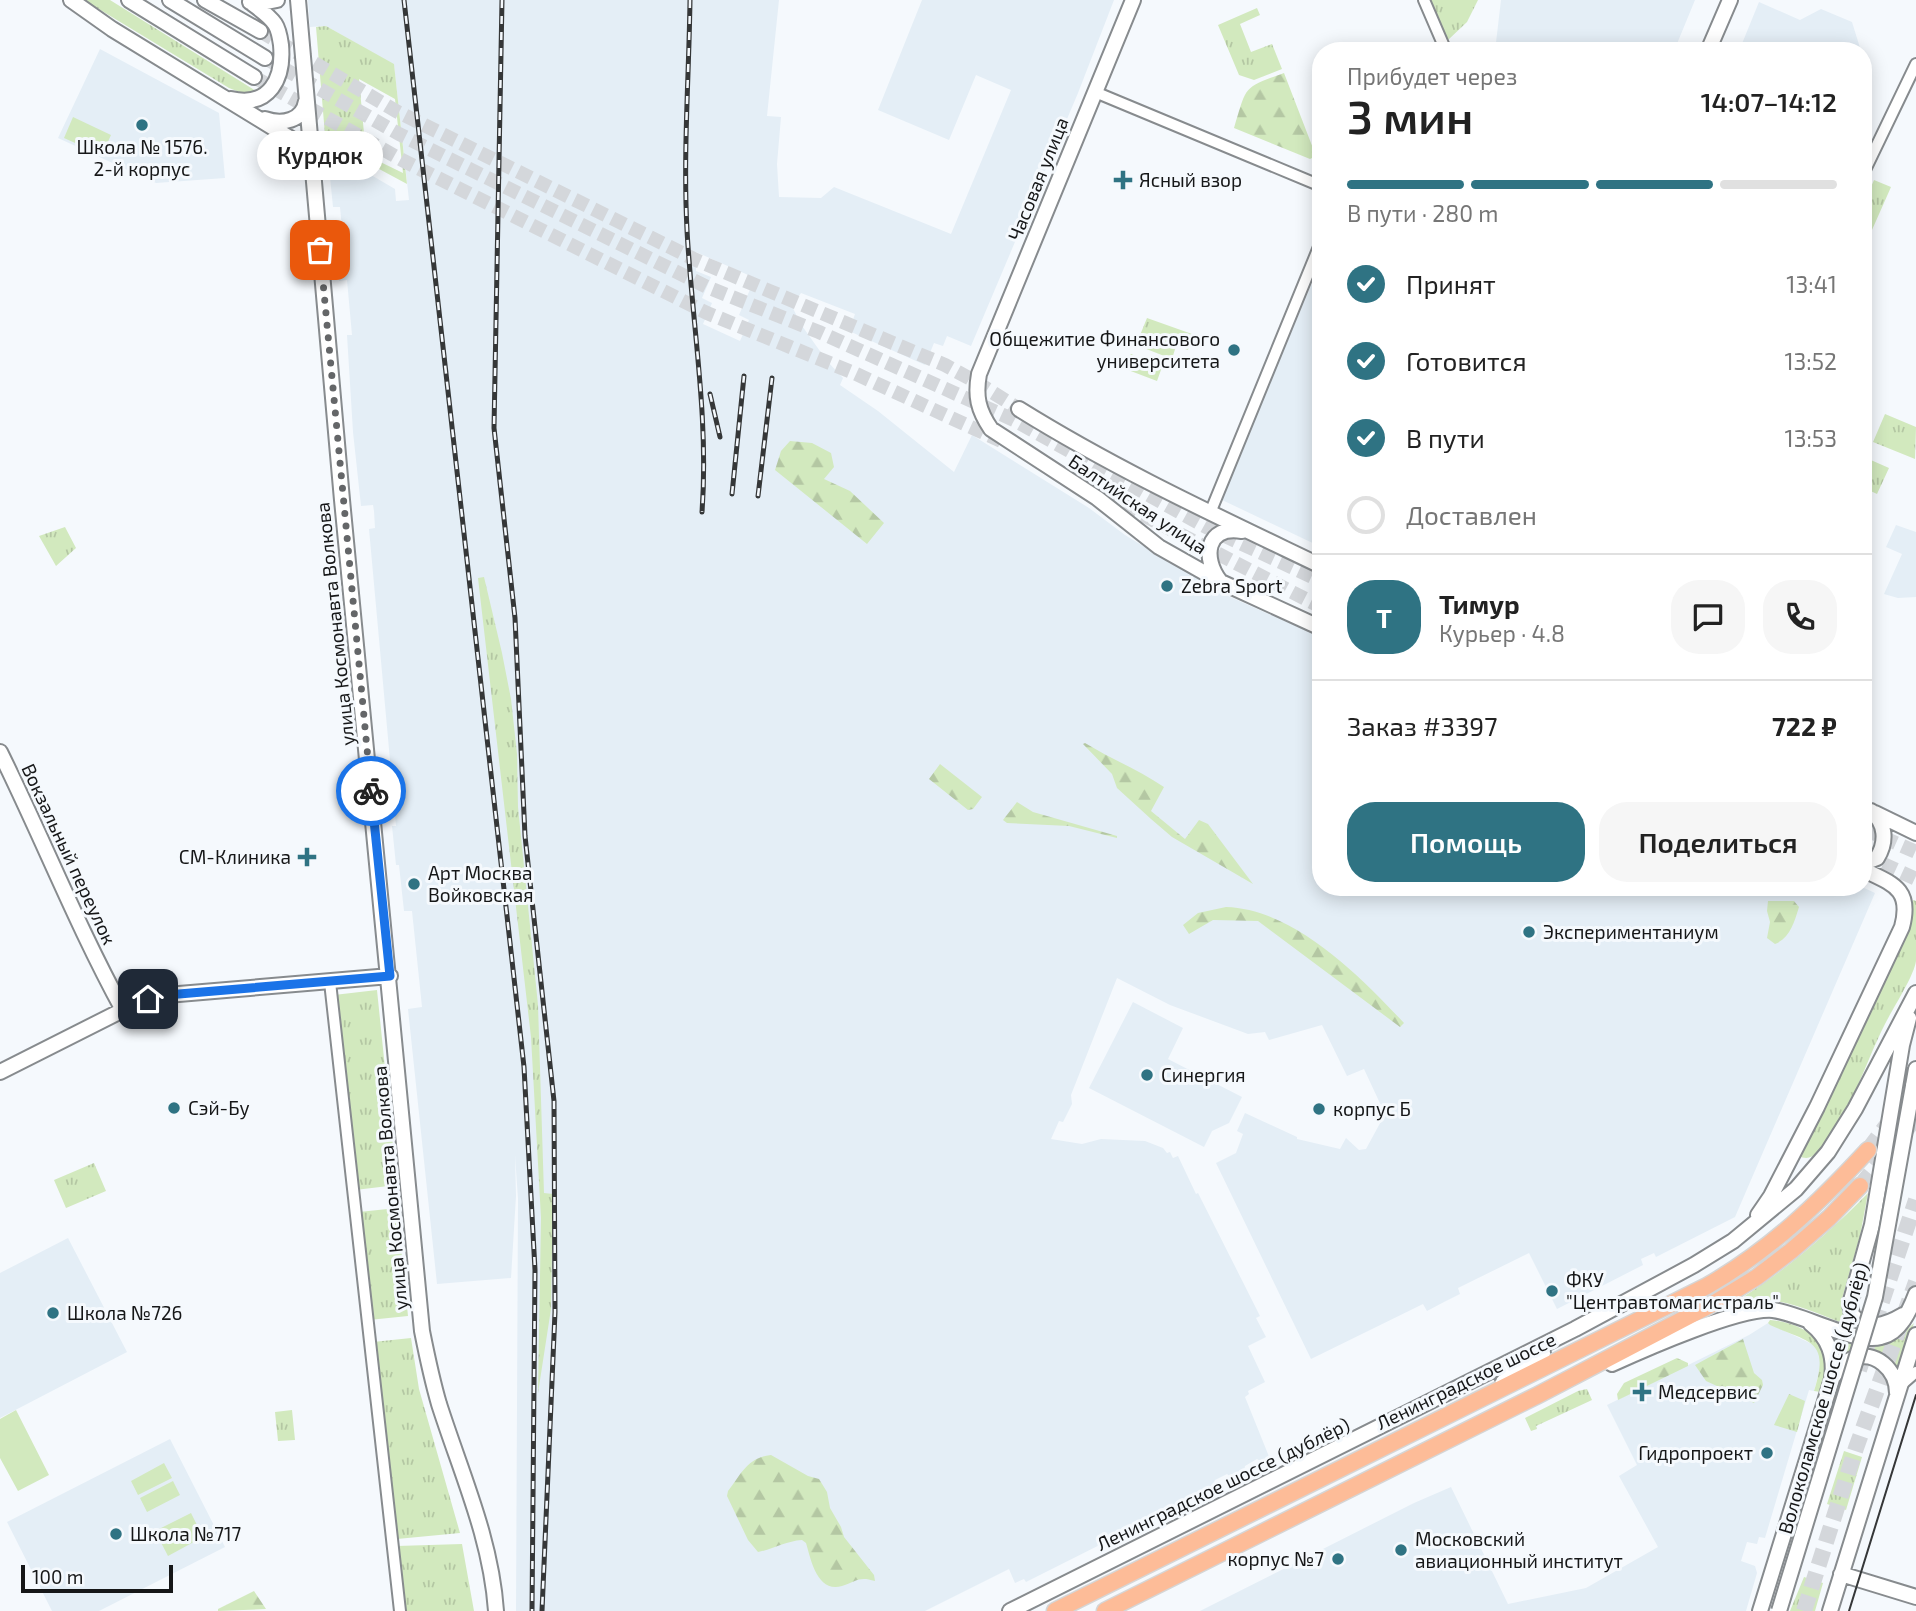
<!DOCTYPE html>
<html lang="ru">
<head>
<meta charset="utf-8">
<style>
	:root { --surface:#fff; --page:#f6f6f6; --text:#222; --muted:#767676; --line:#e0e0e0; --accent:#2f7383 }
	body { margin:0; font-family:"Exo 2",sans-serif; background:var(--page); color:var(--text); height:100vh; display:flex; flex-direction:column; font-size:26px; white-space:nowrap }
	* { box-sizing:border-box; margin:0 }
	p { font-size:23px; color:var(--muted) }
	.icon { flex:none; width:38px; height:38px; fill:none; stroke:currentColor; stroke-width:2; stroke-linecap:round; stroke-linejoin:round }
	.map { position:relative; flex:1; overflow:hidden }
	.drawer { position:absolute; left:1312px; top:42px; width:560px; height:854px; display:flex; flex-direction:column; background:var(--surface); border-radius:28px; box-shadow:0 4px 18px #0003 }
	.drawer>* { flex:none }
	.scale { position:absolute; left:21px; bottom:18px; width:152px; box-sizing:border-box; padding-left:7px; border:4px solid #161718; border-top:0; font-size:19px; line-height:24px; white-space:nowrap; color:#161718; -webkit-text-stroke:5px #f5f9fd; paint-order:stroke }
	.pin { position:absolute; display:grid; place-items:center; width:60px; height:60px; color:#fff; margin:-30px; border-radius:14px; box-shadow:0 4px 10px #0006 }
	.courier { position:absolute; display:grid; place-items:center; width:70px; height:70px; margin:-35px; border:5px solid #1a73e8; border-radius:50%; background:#fff; color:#222; box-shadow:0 2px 9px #0007 }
	.bubble { position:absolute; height:49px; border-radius:24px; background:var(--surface); box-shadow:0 4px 18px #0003; font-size:23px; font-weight:600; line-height:49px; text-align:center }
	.summary em { font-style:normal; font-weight:600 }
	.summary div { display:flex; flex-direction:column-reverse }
	.summary { display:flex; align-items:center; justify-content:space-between; height:119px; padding:0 35px }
	h1 { font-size:46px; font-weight:600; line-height:52px }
	.bar { display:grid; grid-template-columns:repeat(4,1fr); gap:10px 7px; align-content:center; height:84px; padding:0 35px }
	.bar i { height:9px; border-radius:5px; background:var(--line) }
	.bar .current { background:var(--accent) }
	.bar p { grid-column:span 4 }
	.line { display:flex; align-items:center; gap:18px; padding:0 35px; border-top:2px solid var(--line) }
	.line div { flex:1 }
	.round { display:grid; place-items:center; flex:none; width:74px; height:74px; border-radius:28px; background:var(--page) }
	ol { padding:0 35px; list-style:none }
	li { display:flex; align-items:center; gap:21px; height:77px }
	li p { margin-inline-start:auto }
	li .icon { padding:7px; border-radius:50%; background:var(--accent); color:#fff; stroke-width:4 }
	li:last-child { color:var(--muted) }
	li i { width:38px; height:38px; border:4px solid var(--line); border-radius:50% }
	.primary-button { display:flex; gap:14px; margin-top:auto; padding:14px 35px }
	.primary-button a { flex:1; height:80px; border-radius:28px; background:var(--accent); color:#fff; font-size:28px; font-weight:600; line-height:80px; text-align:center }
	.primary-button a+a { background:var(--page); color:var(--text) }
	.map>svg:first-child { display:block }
	.built { fill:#e4eef6; fill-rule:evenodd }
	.grass { fill:url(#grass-tufts); fill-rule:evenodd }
	.forest { fill:url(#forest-firs) }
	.garden { fill:#d2e9be }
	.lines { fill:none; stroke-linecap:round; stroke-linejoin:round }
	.secondary-tunnel { stroke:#d4d7db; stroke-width:14; stroke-dasharray:14 7; stroke-linecap:butt }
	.primary-tunnel { stroke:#d4d7db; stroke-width:16; stroke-dasharray:16 8; stroke-linecap:butt }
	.street-casing { stroke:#878b8e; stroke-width:14 }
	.secondary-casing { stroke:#878b8e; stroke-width:18 }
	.primary-casing { stroke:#d5d5d5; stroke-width:19 }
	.street { stroke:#fff; stroke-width:10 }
	.secondary { stroke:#fff; stroke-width:14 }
	.primary { stroke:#fdbc98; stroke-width:16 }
	.tram { stroke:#353738; stroke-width:2 }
	.rail-casing { stroke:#353738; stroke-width:5 }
	.rail { stroke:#f5f9fd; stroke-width:2.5; stroke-dasharray:8; stroke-linecap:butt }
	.secondary-bridge-casing { stroke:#878b8e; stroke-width:18; stroke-linecap:butt }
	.secondary-bridge { stroke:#fff; stroke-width:14 }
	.done { stroke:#646668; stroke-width:7; stroke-dasharray:0 12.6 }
	.route { stroke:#1a73e8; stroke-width:9 }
	.poi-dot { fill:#2f7383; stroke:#f5f9fd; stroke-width:2.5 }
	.labels { text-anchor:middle; stroke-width:6; stroke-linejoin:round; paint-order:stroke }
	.poi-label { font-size:19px; fill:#161718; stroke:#f5f9fd; text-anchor:start }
	.street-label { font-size:19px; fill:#161718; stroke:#f5f9fd }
</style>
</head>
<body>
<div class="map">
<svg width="1916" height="1611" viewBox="0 0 1916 1611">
	<defs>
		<pattern id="grass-tufts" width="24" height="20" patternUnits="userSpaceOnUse" patternTransform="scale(1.75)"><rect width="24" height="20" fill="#d2e9be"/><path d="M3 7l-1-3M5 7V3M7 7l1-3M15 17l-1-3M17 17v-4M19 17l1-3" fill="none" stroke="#b4c7a3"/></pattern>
		<pattern id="forest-firs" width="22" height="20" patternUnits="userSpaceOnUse" patternTransform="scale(1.75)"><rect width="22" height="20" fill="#d2e9be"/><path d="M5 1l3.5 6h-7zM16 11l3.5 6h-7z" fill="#b4c7a3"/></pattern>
	</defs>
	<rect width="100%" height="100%" fill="#f5f9fd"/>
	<!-- built -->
	<path class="built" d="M308 0H779L767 116 781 117 777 164 779 197 821 198 834 187 951 234 1011 90 976 75 949 140 878 110 922 0H1114L1078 93 971 346 947 336 943 346 934 343 925 365 849 331 855 314 801 293 792 306 800 323 827 361 843 378 840 385 878 411 954 472 972 435 1089 508 1125 535 1219 592 1321 637V887H1862L1875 893 1735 1217 1656 1257 1654 1253 1641 1259 1643 1265 1557 1309 1529 1253 1458 1288 1460 1294 1444 1302 1427 1311 1423 1304 1311 1359 1216 1163 1236 1153 1243 1134 1237 1131 1245 1113 1297 1137V1139L1340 1149 1346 1138 1359 1150 1366 1149 1385 1114 1364 1069 1347 1076 1322 1025 1269 1040 1265 1032 1248 1034 1170 1005 1117 978 1071 1095 1072 1104 1063 1122 1059 1121 1051 1139 1082 1144 1101 1139 1145 1141 1163 1148 1167 1153 1170 1152 1173 1158 1178 1156 1196 1194 1198 1193 1260 1316 1256 1318 1266 1337 1248 1346 1265 1382 1248 1391 1249 1394 1245 1397 1270 1459 1263 1463 1257 1459 1245 1466 1244 1472 1232 1478 1227 1474 1215 1480 1211 1489 1026 1582 1024 1579 1015 1583 1009 1569 925 1611H516L518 1199 515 1155 516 1196 511 1278 437 1284 408 1009 422 1007 412 911H404L399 865H396L392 826H396L369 529 375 528 374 511 373 505 361 506 353 432 347 335H352L347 280 339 281 335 241 343 239 342 237H338L337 228H342L340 207H333L329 167 354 165 395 189 396 201 409 200 394 65 326 26 310 27ZM696 252 755 278 739 315 749 320 740 341 703 324 712 303 702 298 711 277 696 271Z
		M1501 0H1695L1674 51H1495Z
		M1759 2 1800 20 1821 9 1852 22 1861 51H1739Z
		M100 49 219 113 225 178 156 183 58 138Z
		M1321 262V547L1220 499Z
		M1896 525 1916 532V597L1898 598 1884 594 1902 554 1886 547Z
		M1133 1002 1183 1028 1168 1059 1242 1097 1229 1123 1212 1131 1204 1147 1089 1088Z
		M68 1238 127 1352 0 1418V1273Z
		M1768 1323 1816 1346 1822 1361 1814 1391 1809 1390 1765 1538 1759 1537 1757 1544 1747 1542 1741 1561 1755 1566 1757 1573 1746 1611H1200L1414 1503 1451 1487 1508 1604 1586 1588 1658 1547 1619 1476 1637 1465 1607 1405 1749 1335Z
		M170 1439 225 1547 99 1611H52L7 1522Z"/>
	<!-- grass -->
	<path class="grass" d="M84 0H110L256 91 242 93 229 88Z
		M1431 0H1478L1467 22 1448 40Z
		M1257 8 1260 15 1240 24 1251 52 1272 44 1282 69 1254 80 1239 75 1218 25Z
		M326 26 394 64 407 184 355 156 327 159 316 27ZM359 79 395 99 403 173 366 155Z
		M1874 180 1891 187 1868 239 1864 237V203Z
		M1147 318 1192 334 1188 350 1176 346 1172 359 1136 345Z
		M1885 414 1916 427 1915 459 1873 442Z
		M1864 457 1889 468 1877 494 1864 488Z
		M65 527 76 548 56 566 39 536Z
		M484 577 502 653 511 699 517 754 518 807 538 1005 544 1193 553 1194 551 1309 538 1393 541 1218 531 1037 478 578Z
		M1913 900 1916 901C1916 920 1916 942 1916 961 1914 976 1893 1008 1885 1024 1864 1065 1850 1118 1817 1152 1811 1159 1806 1159 1798 1156L1911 922Z
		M377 990 397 1185 355 1190 334 995Z
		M94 1163 106 1191 66 1208 54 1180Z
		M1868 1193 1860 1236 1841 1302 1847 1316 1856 1324 1855 1328C1817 1314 1779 1293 1737 1301 1786 1270 1828 1234 1868 1193Z
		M397 1208 408 1316 369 1320 359 1212Z
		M1770 1320C1797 1322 1832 1338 1827 1370 1826 1378 1823 1385 1821 1392L1814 1391C1830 1340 1811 1343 1770 1325L1768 1323Z
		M1914 1323 1898 1371C1870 1350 1875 1345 1842 1359L1834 1334C1870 1344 1885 1352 1914 1323Z
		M411 1338 419 1389 460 1533 397 1539 373 1342Z
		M1587 1389 1592 1400 1536 1426 1537 1429 1531 1431 1525 1418 1578 1391Z
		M1789 1394 1805 1401 1797 1432 1774 1425Z
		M292 1410 295 1440 278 1441 275 1412Z
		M1844 1451 1862 1457 1846 1510 1827 1504Z
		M462 1544 474 1611H403L397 1546Z
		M1804 1577 1823 1583 1815 1611H1790Z"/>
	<!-- forest -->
	<path class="forest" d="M1284 73 1316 156 1310 159 1234 128C1247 86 1242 88 1284 73Z
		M790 441 812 443 831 453 834 467 824 479 850 491 884 523 867 544 775 470 781 451Z
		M1085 743C1111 759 1139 770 1164 787L1151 811 1185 839 1199 820 1208 824 1253 884 1172 837 1151 819 1117 788 1112 774 1083 744Z
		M940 764 982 797 973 809 968 810 929 779Z
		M1017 802 1033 812 1117 836V838L1069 826 1007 823 1003 820Z
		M1768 901H1794L1799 907C1794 923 1790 938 1775 944L1767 938 1770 922 1767 911Z
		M1226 907C1294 909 1360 976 1404 1023L1400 1027 1258 921 1213 920 1189 934 1183 925 1198 913Z
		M1743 1339 1754 1373 1762 1380 1763 1385 1754 1403 1706 1381 1695 1365Z
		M1677 1358 1688 1363V1366L1618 1400 1617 1394 1624 1383Z
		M771 1455 808 1476 819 1479 827 1492 830 1508 841 1527 844 1537 874 1575 875 1581C859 1576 857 1581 842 1586 817 1593 811 1560 806 1543L802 1540C786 1541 774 1549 758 1552L748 1540 727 1496 728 1491C741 1474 748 1457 771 1455Z
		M254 1591 266 1609 218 1611V1609Z"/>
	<!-- garden -->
	<path class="garden" d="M73 117 111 135 102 155 64 138Z
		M1131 354 1162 367 1157 381 1128 370 1125 363Z
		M16 1410 49 1475 18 1491 0 1458V1419Z
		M164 1463 172 1478 138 1495 131 1481Z
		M173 1481 180 1495 147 1512 140 1498Z
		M191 1513 203 1537 168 1556 155 1531Z"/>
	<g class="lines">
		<!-- secondary-tunnel -->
		<path class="secondary-tunnel" d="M260 31 396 111 696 260 945 365 976 382 1019 409
			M265 58 399 134 707 287 819 332 1014 420 1206 527 1321 581
			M254 77 402 160 707 313 854 373 1001 441
			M1087 486 1321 607
			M1864 829 1916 852
			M1864 855 1916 879"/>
		<!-- primary-tunnel -->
		<path class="primary-tunnel" d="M1868 1150 1913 1090
			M1860 1186 1916 1118
			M1859 1370 1916 1200
			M1804 1611 1856 1448 1916 1282"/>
		<defs>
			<path id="street" d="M1424 0 1446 51
				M1095 92 1321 186
				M1864 172 1916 64
				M1210 513 1321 242
				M330 982 400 1611
				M1901 1385 1916 1372"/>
			<path id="secondary" d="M71 0 112 29 311 151
				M129 0 254 77
				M170 0 265 58
				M205 0 260 31
				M298 0 342 500 422 1331C427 1356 432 1380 439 1404 461 1473 491 1538 496 1611
				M1133 0 979 374C975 396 978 410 991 429L1097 498 1159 547 1221 582 1321 628
				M250 2 262 3 277 0
				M1708 51 1730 0
				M231 99C270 108 284 78 281 45 280 38 279 30 275 24 269 15 258 8 250 2
				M265 119C282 125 303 121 306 101
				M1019 409C1117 470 1217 516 1321 566
				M1220 581C1202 558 1206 525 1242 531
				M0 752C42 837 77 926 123 1010
				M1875 813 1916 833
				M1864 863 1877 858C1887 842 1886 823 1871 811
				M0 1072 123 1010 167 995 390 976
				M1913 1086 1916 1069
				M1758 1215 1771 1196 1817 1107 1902 927C1912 889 1893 884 1864 870
				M1903 1315C1886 1325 1867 1332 1852 1315L1850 1304 1872 1225 1902 1045 1909 1018
				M1612 1364C1645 1349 1740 1307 1773 1310 1803 1314 1854 1344 1881 1337 1900 1333 1910 1310 1916 1294
				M1832 1378C1838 1371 1843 1363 1852 1359 1875 1349 1897 1370 1897 1393
				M1503 1382 1543 1353
				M1841 1574 1916 1597
				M1010 1611 1575 1329 1694 1265 1733 1241 1796 1189 1828 1152 1855 1109 1916 993
				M1760 1611 1832 1379C1835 1356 1829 1338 1810 1323
				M1830 1611 1916 1335"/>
			<path id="primary" d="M1055 1611 1707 1286C1770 1250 1819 1203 1868 1150
				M1105 1611 1538 1395 1716 1302 1757 1277 1791 1251 1829 1218 1860 1186"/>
		</defs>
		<!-- street casing -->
		<use href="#street" class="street-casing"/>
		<!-- secondary casing -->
		<use href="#secondary" class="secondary-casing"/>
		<!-- primary casing -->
		<use href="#primary" class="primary-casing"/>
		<!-- street -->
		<use href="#street" class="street"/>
		<!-- secondary -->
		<use href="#secondary" class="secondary"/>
		<!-- primary -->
		<use href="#primary" class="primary"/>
		<!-- tram -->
		<path class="tram" d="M1849 1611 1916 1395"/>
		<defs>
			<path id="rail" d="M404 0 524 1067 535 1270 532 1611
				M502 0 494 428 515 618 525 836 554 1101 555 1312 542 1611
				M690 0C689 76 683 153 687 230 692 324 709 417 702 512
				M710 394 720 437
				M732 494 744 376
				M758 496 772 378"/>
		</defs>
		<!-- rail casing -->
		<use href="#rail" class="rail-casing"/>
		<!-- rail -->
		<use href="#rail" class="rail"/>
		<defs>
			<path id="secondary-bridge" d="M1779 1611 1875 1297 1913 1086"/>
		</defs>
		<!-- secondary-bridge casing -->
		<use href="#secondary-bridge" class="secondary-bridge-casing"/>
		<!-- secondary-bridge -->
		<use href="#secondary-bridge" class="secondary-bridge"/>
	</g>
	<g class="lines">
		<!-- done -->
		<path class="done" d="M320 250 371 791"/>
		<!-- route -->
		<path class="route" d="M148 999 167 995 390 976 371 791"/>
	</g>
	<!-- markers -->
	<g class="poi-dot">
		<circle cx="142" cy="125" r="7"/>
		<path d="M1119.5 169.5h7v7h7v7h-7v7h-7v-7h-7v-7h7z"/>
		<circle cx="1234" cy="350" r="7"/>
		<circle cx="1167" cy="586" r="7"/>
		<path d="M303.5 846.5h7v7h7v7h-7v7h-7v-7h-7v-7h7z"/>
		<circle cx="414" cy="884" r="7"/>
		<circle cx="1529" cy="932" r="7"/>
		<circle cx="1147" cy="1075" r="7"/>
		<circle cx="174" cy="1108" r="7"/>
		<circle cx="1319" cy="1109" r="7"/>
		<circle cx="1552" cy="1291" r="7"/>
		<circle cx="53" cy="1313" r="7"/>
		<path d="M1638.5 1381.5h7v7h7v7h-7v7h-7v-7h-7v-7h7z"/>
		<circle cx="1767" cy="1453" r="7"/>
		<circle cx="116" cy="1534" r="7"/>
		<circle cx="1401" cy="1550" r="7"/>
		<circle cx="1338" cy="1559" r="7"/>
	</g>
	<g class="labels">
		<!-- poi labels -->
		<g class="poi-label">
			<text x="142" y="154" text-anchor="middle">Школа № 1576.<tspan x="142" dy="22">2-й корпус</tspan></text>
			<text x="1139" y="187">Ясный взор</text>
			<text x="1220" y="346" text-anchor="end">Общежитие Финансового<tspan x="1220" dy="22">университета</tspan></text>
			<text x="1181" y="593">Zebra Sport</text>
			<text x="291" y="864" text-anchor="end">СМ-Клиника</text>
			<text x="428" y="880">Арт Москва<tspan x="428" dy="22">Войковская</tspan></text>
			<text x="1543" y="939">Экспериментаниум</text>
			<text x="1161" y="1082">Синергия</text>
			<text x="188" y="1115">Сэй-Бу</text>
			<text x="1333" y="1116">корпус Б</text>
			<text x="1566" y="1287">ФКУ<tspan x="1566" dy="22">"Центравтомагистраль"</tspan></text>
			<text x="67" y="1320">Школа №726</text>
			<text x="1658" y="1399">Медсервис</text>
			<text x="1753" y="1460" text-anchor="end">Гидропроект</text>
			<text x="130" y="1541">Школа №717</text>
			<text x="1415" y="1546">Московский<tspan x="1415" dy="22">авиационный институт</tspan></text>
			<text x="1324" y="1566" text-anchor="end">корпус №7</text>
		</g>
		<!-- street labels -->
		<g class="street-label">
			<text transform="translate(1038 179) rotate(-68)" y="7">Часовая улица</text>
			<text transform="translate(1138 504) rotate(34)" y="7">Балтийская улица</text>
			<text transform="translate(335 624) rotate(-96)" y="7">улица Космонавта Волкова</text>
			<text transform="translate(69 854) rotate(65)" y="7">Вокзальный переулок</text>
			<text transform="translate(390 1188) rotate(-95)" y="7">улица Космонавта Волкова</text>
			<text transform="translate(1466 1381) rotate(-26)" y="7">Ленинградское шоссе</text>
			<text transform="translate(1823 1398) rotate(-74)" y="7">Волоколамское шоссе (дублёр)</text>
			<text transform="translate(1223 1484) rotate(-26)" y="7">Ленинградское шоссе (дублёр)</text>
		</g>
	</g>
</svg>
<div class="scale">100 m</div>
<div class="pin" style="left:320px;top:250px;background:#ea580c"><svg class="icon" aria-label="bag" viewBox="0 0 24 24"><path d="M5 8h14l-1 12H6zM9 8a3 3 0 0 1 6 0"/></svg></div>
<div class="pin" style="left:148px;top:999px;background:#1f2937"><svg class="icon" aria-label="home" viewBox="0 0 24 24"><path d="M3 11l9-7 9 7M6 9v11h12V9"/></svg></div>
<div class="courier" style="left:371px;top:791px"><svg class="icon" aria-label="bike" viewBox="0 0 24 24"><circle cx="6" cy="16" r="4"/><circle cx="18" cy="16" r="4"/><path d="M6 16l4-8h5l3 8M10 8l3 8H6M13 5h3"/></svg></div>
<div class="bubble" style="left:257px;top:131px;width:126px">Курдюк</div>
<section class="drawer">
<div class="summary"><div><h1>3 мин</h1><p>Прибудет через</p></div><em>14:07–14:12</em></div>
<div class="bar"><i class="current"></i><i class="current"></i><i class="current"></i><i></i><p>В пути · 280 m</p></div>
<ol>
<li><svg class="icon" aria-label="check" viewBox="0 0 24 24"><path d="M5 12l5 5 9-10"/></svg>Принят<p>13:41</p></li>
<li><svg class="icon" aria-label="check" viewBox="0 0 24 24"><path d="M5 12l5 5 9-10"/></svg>Готовится<p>13:52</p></li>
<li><svg class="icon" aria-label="check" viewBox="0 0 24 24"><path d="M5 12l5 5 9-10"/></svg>В пути<p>13:53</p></li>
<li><i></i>Доставлен</li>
</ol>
<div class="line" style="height:126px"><b class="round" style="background:var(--accent);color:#fff">Т</b><div><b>Тимур</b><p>Курьер · 4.8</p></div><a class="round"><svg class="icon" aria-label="chat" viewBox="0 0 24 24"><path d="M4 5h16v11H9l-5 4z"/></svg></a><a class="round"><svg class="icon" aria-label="phone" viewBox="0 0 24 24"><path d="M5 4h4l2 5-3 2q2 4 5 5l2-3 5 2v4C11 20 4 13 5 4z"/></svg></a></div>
<div class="line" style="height:91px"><div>Заказ #3397</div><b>722 ₽</b></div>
<div class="primary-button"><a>Помощь</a><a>Поделиться</a></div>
</section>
</div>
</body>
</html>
